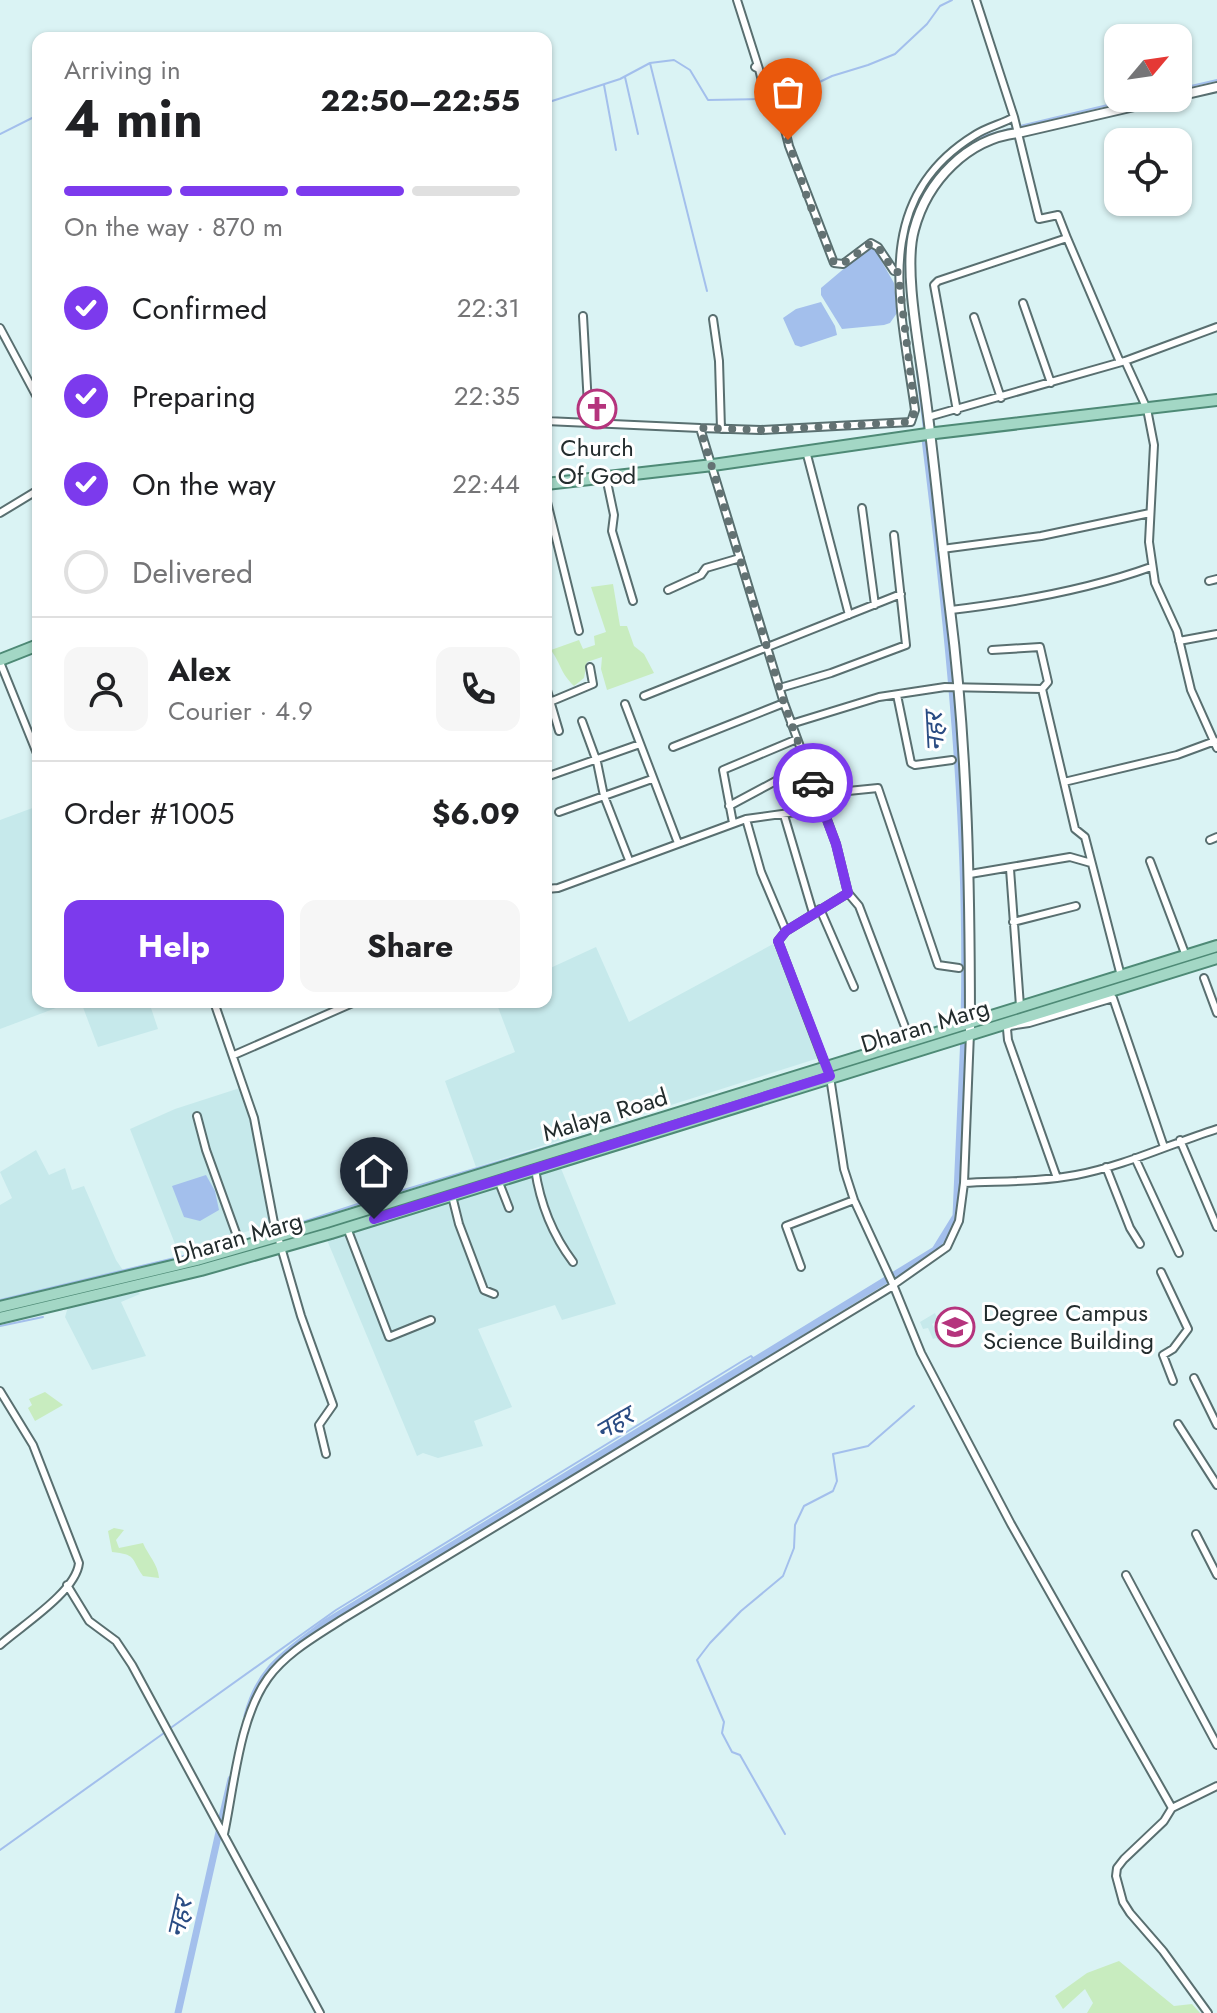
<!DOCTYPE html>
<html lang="en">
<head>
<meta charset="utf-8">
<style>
	:root { --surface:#fff; --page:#f6f6f6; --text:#202124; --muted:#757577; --line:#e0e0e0; --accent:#7c3aed }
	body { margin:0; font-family:Jost,"Noto Sans Devanagari",sans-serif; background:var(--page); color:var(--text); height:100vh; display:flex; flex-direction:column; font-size:30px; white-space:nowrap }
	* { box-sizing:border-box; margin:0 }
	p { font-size:26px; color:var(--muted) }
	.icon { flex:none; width:44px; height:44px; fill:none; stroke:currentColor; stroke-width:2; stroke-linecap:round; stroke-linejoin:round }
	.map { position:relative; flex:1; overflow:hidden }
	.panel { position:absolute; left:32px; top:32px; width:520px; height:976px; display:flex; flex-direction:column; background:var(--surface); border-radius:16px; box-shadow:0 2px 6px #0004 }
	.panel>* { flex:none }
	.needle { width:52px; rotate:61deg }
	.buttons { position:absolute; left:1104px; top:24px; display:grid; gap:16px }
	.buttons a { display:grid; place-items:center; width:88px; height:88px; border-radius:16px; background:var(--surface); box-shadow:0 2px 6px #0004; font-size:40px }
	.pin { position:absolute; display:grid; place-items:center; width:68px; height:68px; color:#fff; margin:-82px -34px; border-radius:50% 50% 50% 0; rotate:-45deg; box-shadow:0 0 8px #0007 }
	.pin .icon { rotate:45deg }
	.courier { position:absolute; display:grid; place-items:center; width:80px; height:80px; margin:-40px; border:6px solid #7c3aed; border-radius:50%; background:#fff; color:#222; box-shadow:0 2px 10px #0007 }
	.overview em { font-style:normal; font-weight:700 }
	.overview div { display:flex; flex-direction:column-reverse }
	.overview { display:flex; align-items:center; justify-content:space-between; height:136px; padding:0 32px }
	h1 { font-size:52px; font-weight:700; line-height:60px }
	.bar { display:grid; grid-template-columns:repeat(4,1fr); gap:12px 8px; align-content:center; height:96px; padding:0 32px }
	.bar i { height:10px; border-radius:6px; background:var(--line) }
	.bar .selected { background:var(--accent) }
	.bar p { grid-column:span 4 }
	.line { display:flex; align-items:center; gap:20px; padding:0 32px; border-top:2px solid var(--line) }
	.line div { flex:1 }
	.round { display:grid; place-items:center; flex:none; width:84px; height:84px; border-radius:16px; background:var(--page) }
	ol { padding:0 32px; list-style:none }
	li { display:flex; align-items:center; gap:24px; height:88px }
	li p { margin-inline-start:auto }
	li .icon { padding:8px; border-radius:50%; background:var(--accent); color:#fff; stroke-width:4 }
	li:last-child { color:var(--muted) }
	li i { width:44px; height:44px; border:4px solid var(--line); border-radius:50% }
	.cta { display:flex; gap:16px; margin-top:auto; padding:16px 32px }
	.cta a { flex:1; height:92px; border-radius:16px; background:var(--accent); color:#fff; font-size:32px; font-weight:700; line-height:92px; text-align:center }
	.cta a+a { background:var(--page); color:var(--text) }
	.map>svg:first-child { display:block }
	.built { fill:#c6e9eb }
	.green { fill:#c8ecbf }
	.water { fill:#a3bfec }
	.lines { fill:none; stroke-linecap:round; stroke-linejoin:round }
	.stream { stroke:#a3bfec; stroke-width:2 }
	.canal { stroke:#a3bfec; stroke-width:7 }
	.minor-casing { stroke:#596f70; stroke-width:10 }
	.tertiary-casing { stroke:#596f70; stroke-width:12 }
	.primary-casing { stroke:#4e8a76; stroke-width:14 }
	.minor { stroke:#fff; stroke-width:6 }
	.tertiary { stroke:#fff; stroke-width:8 }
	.primary { stroke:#a3d7c5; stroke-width:10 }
	.done { stroke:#637273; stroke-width:8; stroke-dasharray:0 14.4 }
	.route { stroke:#7c3aed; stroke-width:10 }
	.labels { text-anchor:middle; stroke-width:6; stroke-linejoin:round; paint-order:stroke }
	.poi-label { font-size:24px; fill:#232c2d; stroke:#fff }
	.street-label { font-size:24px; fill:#232c2d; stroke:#fff }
	.water-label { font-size:26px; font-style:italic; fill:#2a4c83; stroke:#fff }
</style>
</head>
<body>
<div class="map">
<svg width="1217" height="2013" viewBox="0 0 1217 2013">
	<rect width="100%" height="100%" fill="#daf3f4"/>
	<!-- built -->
	<path class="built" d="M38 806V1002H72L0 1029V820Z
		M773 944 822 1057 476 1167 445 1081 515 1052 496 1002H546V970L596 947 629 1022Z
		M81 1002H149L158 1029 98 1047Z
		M243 1087 254 1119 273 1225 177 1249 130 1129 175 1109Z
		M36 1150 49 1175 65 1168 72 1190 84 1186 116 1260 131 1282 7 1317 0 1304V1205L12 1198 0 1172Z
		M560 1166 616 1304 562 1320 555 1305 478 1329 512 1407 474 1421 483 1446 438 1458 423 1453 417 1456 327 1240Z
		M135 1287 140 1294 121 1302 146 1356 92 1370 65 1317 68 1307Z
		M960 1311 967 1330 954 1335 957 1341 951 1344 948 1337 939 1341 936 1338 933 1339 928 1328 923 1329 920 1322 935 1313 938 1321 932 1324 936 1332 957 1323 953 1314Z"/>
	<!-- green -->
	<path class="green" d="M613 584 620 626H627L634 646 644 654 654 673 607 690 601 669 602 657 587 662 584 678 574 686C560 672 562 666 551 650L579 640 583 649 595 645 594 636 606 632 591 587Z
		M45 1392 63 1405 35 1421 28 1408 32 1405 29 1399Z
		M114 1528 124 1530 116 1540 119 1548 143 1543C148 1555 158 1564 159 1578L143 1576C130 1557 137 1555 112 1552L108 1531Z
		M1119 1961 1174 2006 1192 2004 1200 2013H1087L1093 2003 1085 1989 1063 2009 1055 1996 1087 1973Z"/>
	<!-- water -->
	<path class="water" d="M874 248 894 283 897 313 890 323 884 325 842 329 821 295V288L866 250Z
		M821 302 835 326 837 335 801 347 795 345 783 318 796 309Z
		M206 1175 215 1191 219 1210 200 1221 184 1217 172 1186Z"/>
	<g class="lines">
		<!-- stream -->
		<path class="stream" d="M979 0 982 8
			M650 63 707 291
			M625 77 638 134
			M604 85 616 150
			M1178 89 1217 80
			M775 97 805 89 832 76 868 65 895 54 927 24 940 6 952 0
			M1011 98 1015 108
			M546 103 620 79 650 63 674 60 690 70 708 100 764 99
			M1016 113 1020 126 1137 98
			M0 134 38 115
			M964 148 980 137 1013 128
			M937 171 946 161
			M919 198 926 186
			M905 249 909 307
			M910 313 924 430
			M911 1035 964 1018
			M888 1043 905 1037
			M281 1229 370 1200 655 1115
			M241 1241 272 1232
			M0 1300 233 1244
			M0 1326 43 1317
			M172 1727 336 1610 744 1360 751 1356 756 1361
			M785 1834 740 1755 732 1752 722 1733 724 1722 697 1660 710 1643 741 1611 783 1576 794 1548 795 1525 804 1506 833 1491 837 1481 833 1454 868 1446 914 1406
			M0 1850 164 1733"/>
		<!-- canal -->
		<path class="canal" d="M925 439C949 632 969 829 964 1023
			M247 1716C260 1666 287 1653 325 1623L935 1250 956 1216 964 1035
			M221 1822 231 1779
			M178 2013 219 1832"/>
		<defs>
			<path id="minor" d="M737 0 759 69
				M976 0 1014 117 1039 219 1058 215 1067 238
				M755 67 759 69 767 101 775 99 778 102 789 146 834 263 843 264 871 243 878 247 894 271 898 272
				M1023 303 1051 383
				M583 316 589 423
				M974 317 1001 398
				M713 319 719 361 721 429
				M0 328 38 399
				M1125 361 1147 409 1154 445 1149 542 1155 583 1177 631 1191 690 1217 748
				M546 391 547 421
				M957 411 934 285 938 281 1067 238 1120 362
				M928 417 1125 361 1217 327
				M546 421 700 428
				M806 451 849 615
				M606 477 614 515 612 531 633 601
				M546 498 579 631
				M862 508 875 605
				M0 513 38 490
				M942 549 1041 536 1150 513
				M1209 581 1217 579
				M668 590 701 575 706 568 740 558
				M951 610C1018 602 1087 590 1151 567
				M1179 641 1217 634
				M992 650 1040 647 1048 682 1042 689
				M0 662 38 756
				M546 687 559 731
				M780 688 831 673 906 645 894 535
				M897 695 911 763 915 765 952 760
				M644 696 901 594
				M550 702 593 684 590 667
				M625 704 678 843
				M582 721 597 762 604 796 629 860
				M791 724 879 697 945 687 1042 689 1075 829 1085 837 1121 976
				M673 747 784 703
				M546 777 640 744
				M1064 782 1177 755 1215 741
				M818 794 878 788 938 965 959 968
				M729 806 785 776
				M559 812 652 779
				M784 815 813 913
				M746 819 761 872 786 931
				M733 823 723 770 797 739
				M1210 840 1217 837
				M1150 861 1186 956
				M1010 869 1020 1006
				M970 874 1070 857 1091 863
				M546 889 558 888 746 819 818 809 821 803
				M848 893 859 906 910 1040
				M820 909 854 987
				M1013 922 1076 906
				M1204 978 1217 1013
				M214 1002 254 1118 274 1223 301 1316 333 1405 319 1425 326 1454
				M234 1055 355 1002
				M826 1067 778 941 786 931 848 893 836 844 784 703 700 428 761 430 911 422 915 410C901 308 869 200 975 135 987 127 1002 124 1014 117
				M830 1077 844 1169 854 1200 892 1282 921 1353 1011 1524 1172 1808
				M197 1116 206 1150 241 1247
				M1180 1140 1217 1227
				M1135 1158 1179 1253
				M1106 1167 1130 1228 1140 1244
				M535 1169C540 1203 552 1234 573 1262
				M1057 1178 1008 1040 1007 1029 1010 1026 1029 1023 1113 998 1164 1147
				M498 1180 509 1208
				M964 1183C1001 1181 1039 1182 1076 1175 1124 1166 1170 1144 1217 1129
				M452 1196 459 1224 484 1290 494 1294
				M347 1228 389 1337 431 1320
				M801 1267 786 1226 854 1200
				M1161 1272 1188 1329 1173 1349 1163 1355 1173 1381
				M893 1285 947 1247 959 1221 964 1183 970 1033
				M1194 1378 1217 1425
				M0 1391 33 1445 79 1563C76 1592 21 1626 0 1645
				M1178 1424 1217 1485
				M1196 1534 1217 1575
				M1126 1575 1217 1745
				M67 1585 89 1621 116 1641 132 1665 320 2013
				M224 1834C234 1787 239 1718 268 1678 286 1653 315 1637 341 1620L893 1286
				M1208 2013 1163 1951 1130 1913 1123 1902 1116 1876 1117 1868 1124 1859 1164 1821 1172 1808 1217 1786"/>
			<path id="tertiary" d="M1178 96 1217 87
				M970 1033C970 891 968 750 950 609 941 537 935 465 925 393 920 351 903 269 914 230 927 181 967 139 1018 133L1169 98"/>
			<path id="primary" d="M546 484 713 465 927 434 1217 400
				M0 660 38 645
				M0 1307 197 1260 327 1222 1217 946
				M0 1318 201 1270 331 1233 1217 958"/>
		</defs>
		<!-- minor casing -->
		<use href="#minor" class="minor-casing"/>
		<!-- tertiary casing -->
		<use href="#tertiary" class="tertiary-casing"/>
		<!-- primary casing -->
		<use href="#primary" class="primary-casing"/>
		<!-- minor -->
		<use href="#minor" class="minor"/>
		<!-- tertiary -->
		<use href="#tertiary" class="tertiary"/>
		<!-- primary -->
		<use href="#primary" class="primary"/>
	</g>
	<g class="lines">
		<!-- done -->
		<path class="done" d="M788 140 808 200 834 263 843 264 871 243 878 247 894 271 898 272 915 410 911 422 761 430 700 428 784 703 813 783"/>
		<!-- route -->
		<path class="route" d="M374 1219 830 1076 778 941 786 931 848 893 836 844 813 783"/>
	</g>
	<!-- icons -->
	<defs>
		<symbol id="church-ring" viewBox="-11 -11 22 22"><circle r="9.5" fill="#fff" stroke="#b5347d" stroke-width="1.5"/><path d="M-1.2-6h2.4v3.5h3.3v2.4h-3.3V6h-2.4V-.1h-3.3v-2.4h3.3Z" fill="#b5347d"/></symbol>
		<symbol id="university-ring" viewBox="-11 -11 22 22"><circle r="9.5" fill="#fff" stroke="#b5347d" stroke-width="1.5"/><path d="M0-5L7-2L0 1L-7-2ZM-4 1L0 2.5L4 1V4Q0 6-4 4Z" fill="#b5347d"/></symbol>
	</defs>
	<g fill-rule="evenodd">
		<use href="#church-ring" x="575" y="387" width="44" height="44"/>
		<use href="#university-ring" x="933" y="1305" width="44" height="44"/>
	</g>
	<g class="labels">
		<!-- poi labels -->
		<g class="poi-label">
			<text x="597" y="456">Church<tspan x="597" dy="28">Of God</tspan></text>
			<text x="983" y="1321" text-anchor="start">Degree Campus<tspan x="983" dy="28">Science Building</tspan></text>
		</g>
		<!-- street labels -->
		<g class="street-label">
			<text transform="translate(925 1026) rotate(-17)" y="8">Dharan Marg</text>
			<text transform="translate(605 1115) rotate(-17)" y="8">Malaya Road</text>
			<text transform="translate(238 1238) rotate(-16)" y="8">Dharan Marg</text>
		</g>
		<!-- water labels -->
		<g class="water-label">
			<text transform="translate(934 732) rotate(-93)" y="9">नहर</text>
			<text transform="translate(614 1423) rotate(-31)" y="9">नहर</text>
			<text transform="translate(179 1918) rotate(-77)" y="9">नहर</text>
		</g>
	</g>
</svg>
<div class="buttons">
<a><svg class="needle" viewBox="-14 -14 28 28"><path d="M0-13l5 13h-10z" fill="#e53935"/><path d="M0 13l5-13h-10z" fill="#757577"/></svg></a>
<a><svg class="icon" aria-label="locate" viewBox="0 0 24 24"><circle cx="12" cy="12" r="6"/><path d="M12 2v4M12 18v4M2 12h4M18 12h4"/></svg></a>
</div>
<div class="pin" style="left:788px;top:140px;background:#ea580c"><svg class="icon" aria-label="bag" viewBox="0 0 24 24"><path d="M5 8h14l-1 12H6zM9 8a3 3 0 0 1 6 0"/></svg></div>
<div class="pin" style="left:374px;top:1219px;background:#1f2937"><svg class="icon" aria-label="home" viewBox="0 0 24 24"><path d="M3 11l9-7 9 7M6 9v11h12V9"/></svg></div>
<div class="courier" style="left:813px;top:783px"><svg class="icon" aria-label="car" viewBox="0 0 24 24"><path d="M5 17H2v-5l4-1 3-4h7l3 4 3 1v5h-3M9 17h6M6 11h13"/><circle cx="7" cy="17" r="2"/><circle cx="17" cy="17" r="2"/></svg></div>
<section class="panel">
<div class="overview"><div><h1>4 min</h1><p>Arriving in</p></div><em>22:50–22:55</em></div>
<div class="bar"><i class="selected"></i><i class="selected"></i><i class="selected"></i><i></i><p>On the way · 870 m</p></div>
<ol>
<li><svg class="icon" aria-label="check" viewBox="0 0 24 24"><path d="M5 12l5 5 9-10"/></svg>Confirmed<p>22:31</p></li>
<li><svg class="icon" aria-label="check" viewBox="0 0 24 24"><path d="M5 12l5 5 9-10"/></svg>Preparing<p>22:35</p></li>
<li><svg class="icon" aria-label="check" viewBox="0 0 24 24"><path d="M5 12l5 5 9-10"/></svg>On the way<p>22:44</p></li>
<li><i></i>Delivered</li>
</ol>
<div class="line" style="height:144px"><a class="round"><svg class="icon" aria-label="person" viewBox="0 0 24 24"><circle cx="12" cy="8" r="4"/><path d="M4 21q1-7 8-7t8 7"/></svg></a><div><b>Alex</b><p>Courier · 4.9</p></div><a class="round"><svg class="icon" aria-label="phone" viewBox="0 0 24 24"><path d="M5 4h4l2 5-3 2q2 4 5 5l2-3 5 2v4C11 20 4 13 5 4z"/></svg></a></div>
<div class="line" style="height:104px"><div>Order #1005</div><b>$6.09</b></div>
<div class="cta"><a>Help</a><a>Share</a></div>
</section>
</div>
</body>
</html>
